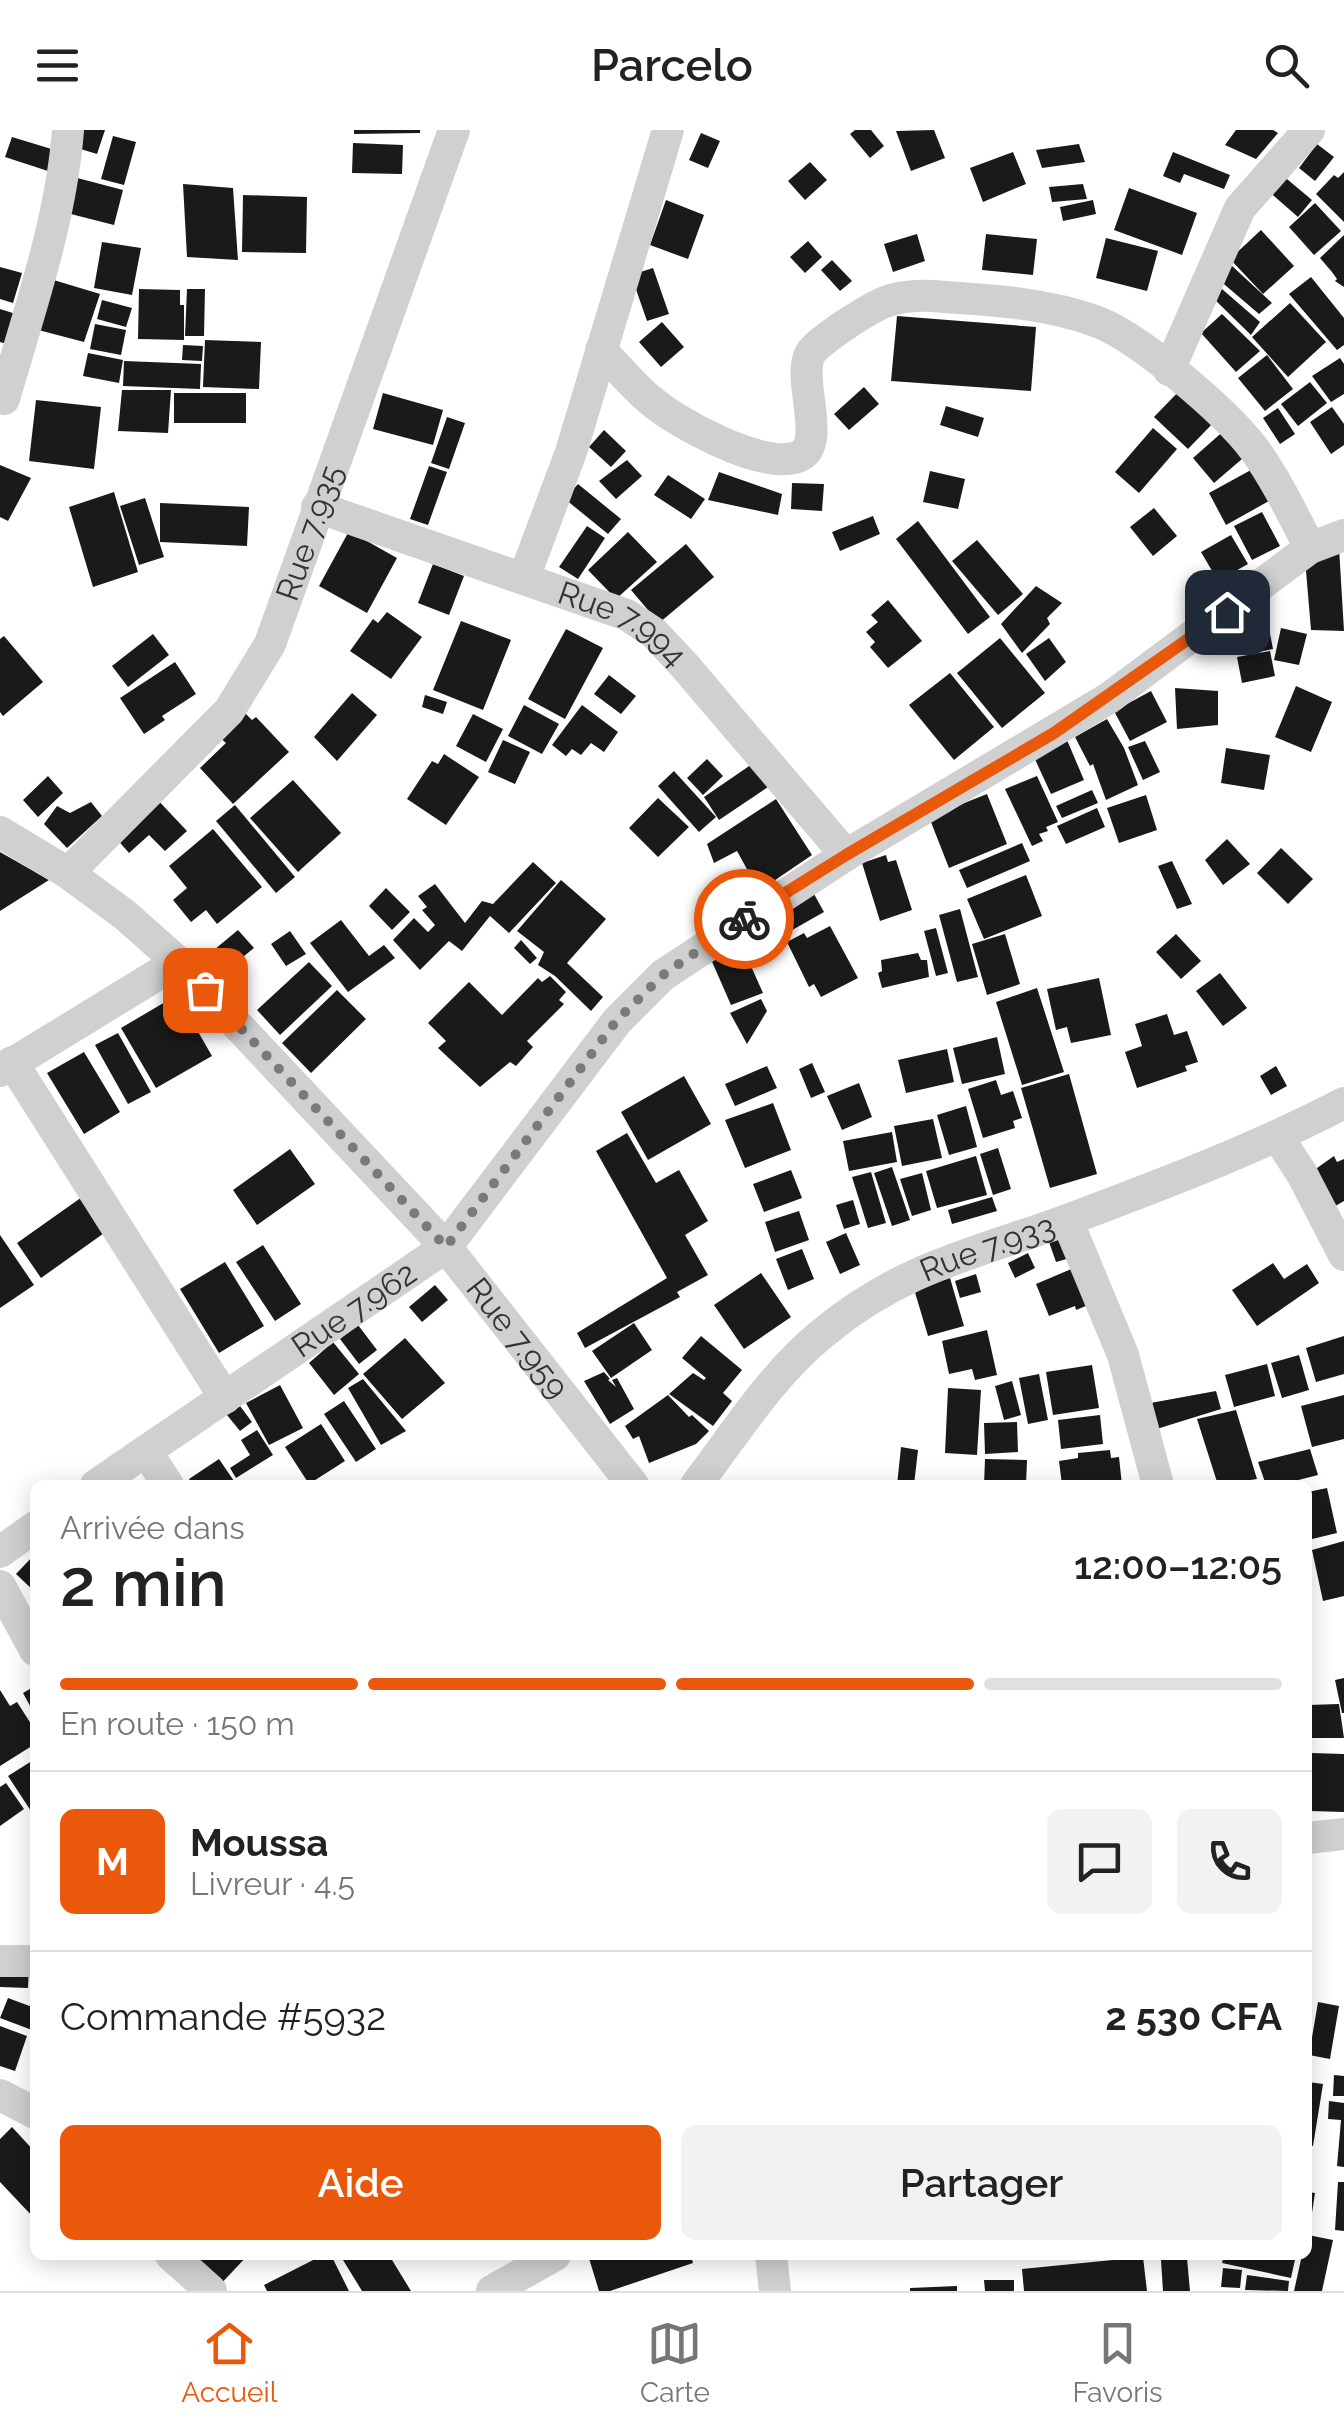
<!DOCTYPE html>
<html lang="fr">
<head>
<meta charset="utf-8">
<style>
	:root { --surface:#fff; --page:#f2f2f2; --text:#222; --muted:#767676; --line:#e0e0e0; --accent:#ea580c }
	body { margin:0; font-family:Raleway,sans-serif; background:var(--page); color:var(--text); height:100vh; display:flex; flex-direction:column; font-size:38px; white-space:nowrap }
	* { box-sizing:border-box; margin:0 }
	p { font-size:32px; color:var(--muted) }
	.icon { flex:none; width:55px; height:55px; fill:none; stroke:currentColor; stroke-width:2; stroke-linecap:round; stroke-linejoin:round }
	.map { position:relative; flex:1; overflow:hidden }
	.sheet { position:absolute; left:30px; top:1350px; width:1282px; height:780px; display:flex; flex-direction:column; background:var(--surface); border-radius:15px; box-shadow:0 5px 25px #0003 }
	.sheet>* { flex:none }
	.pin { position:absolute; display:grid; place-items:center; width:85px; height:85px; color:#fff; margin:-42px; border-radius:20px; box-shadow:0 5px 15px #0006 }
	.courier { position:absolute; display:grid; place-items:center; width:100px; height:100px; margin:-50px; border:8px solid #ea580c; border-radius:50%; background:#fff; color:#222; box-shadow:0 2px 12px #0007 }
	.head em { font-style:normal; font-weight:600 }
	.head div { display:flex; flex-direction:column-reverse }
	.head { display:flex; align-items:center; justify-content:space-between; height:170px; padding:0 30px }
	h1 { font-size:65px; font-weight:600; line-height:75px }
	.bar { display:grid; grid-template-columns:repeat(4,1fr); gap:15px 10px; align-content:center; height:120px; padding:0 30px }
	.bar i { height:12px; border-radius:8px; background:var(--line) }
	.bar .on { background:var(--accent) }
	.bar p { grid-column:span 4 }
	.line { display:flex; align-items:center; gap:25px; padding:0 30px; border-top:2px solid var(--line) }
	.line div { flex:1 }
	.round { display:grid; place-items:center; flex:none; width:105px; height:105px; border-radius:15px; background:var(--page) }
	.button { display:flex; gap:20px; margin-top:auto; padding:20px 30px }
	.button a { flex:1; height:115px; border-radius:15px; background:var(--accent); color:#fff; font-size:40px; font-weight:600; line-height:115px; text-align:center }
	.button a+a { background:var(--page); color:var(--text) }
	header { display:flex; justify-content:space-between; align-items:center; height:130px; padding:0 30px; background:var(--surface); font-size:45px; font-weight:600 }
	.dock { display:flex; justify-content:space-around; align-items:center; height:140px; border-top:2px solid var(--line); background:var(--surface); font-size:28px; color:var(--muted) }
	.dock a { display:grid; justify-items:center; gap:5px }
	.dock .on { color:var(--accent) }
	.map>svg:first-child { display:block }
	.building { fill:#1a1a1a }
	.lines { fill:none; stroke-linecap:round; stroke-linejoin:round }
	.minor { stroke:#d0d0d0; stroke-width:32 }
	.done { stroke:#7a7a7a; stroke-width:10; stroke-dasharray:0 18 }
	.route { stroke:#ea580c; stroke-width:12 }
	.labels { text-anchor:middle; stroke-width:10; stroke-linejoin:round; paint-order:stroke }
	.street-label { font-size:32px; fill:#333; stroke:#fff }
</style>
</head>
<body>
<header><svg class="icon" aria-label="menu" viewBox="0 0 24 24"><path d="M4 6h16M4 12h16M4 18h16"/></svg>Parcelo<svg class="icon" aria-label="search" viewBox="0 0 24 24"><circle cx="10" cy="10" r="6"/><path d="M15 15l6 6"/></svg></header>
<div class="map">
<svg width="1344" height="2161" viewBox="0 0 1344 2161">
	<rect width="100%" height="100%" fill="#fff"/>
	<!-- building -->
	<path class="building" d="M68 0H105L97 24 64 14Z
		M354 0H420V3L354 4Z
		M855 0H871L884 16 870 28 850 4Z
		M934 0 945 28 911 41 896 1Z
		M1236 0H1273L1278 3 1256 29 1225 15Z
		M701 3 720 11 708 38 689 30Z
		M113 6 136 12 124 55 101 49Z
		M12 7 58 21 51 42 5 27Z
		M353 13 403 15 402 44 352 43Z
		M1079 14 1085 32 1042 38 1036 20Z
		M1317 14 1334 27 1315 51 1299 38Z
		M1013 22 1026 54 983 72 970 38Z
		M1173 22 1230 45 1224 59 1184 44 1180 53 1163 46Z
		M810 32 827 50 805 70 788 51Z
		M1344 42V92L1316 64 1334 45 1338 48Z
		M1281 44 1312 70 1298 87 1267 60Z
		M66 45 123 60 114 95 59 81Z
		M183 54 233 58 238 130 187 127Z
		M1083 54 1087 69 1052 72 1049 57Z
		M1129 58 1197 83 1182 125 1114 100Z
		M243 65 307 67 306 123 242 122Z
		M666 70 704 85 688 129 650 115Z
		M1093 70 1096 84 1063 91 1060 77Z
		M1315 73 1341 101 1314 125 1289 97Z
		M1261 100 1294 136 1263 164 1230 129Z
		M917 104 925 131 893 142 884 114Z
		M986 104 1037 109 1033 145 982 140Z
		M1344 105V157L1335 151 1337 149 1332 142 1320 128Z
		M1106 108 1158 121 1147 161 1096 148Z
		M808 111 822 127 805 143 790 127Z
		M102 112 141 118 132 165 94 158Z
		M832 130 852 151 840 161 821 140Z
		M1231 135 1272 173 1259 184 1218 149Z
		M0 137 22 143 13 173 0 169Z
		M653 138 669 184 647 191 631 145Z
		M37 145 100 164 84 212 27 197Z
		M1311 147 1344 188V215L1337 220 1289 164Z
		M139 159 180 160V175H184V210L138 209Z
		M187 159H205L204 206H185Z
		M1222 159 1260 192 1251 205 1212 167Z
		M102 170 132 178 126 197 97 189Z
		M1290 173 1326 212 1288 247 1252 207Z
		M0 179 16 184 7 214 0 212Z
		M1222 184 1260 221 1236 242 1201 203Z
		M897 186 1036 197 1031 261 891 251Z
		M662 192 684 217 661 237 639 212Z
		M95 194 126 200 121 225 90 219Z
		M205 210 261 212 259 259 203 257Z
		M183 215 203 216 202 231 182 230Z
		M88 223 123 230 119 253 83 246Z
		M1267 225 1293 259 1265 281 1238 248Z
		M1340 228 1344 234V264L1331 272 1312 246Z
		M124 231 201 234 200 259 123 256Z
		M1310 252 1327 273 1298 296 1281 274Z
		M864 257 879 274 849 300 834 284Z
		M1183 257 1217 289 1188 319 1154 287Z
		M122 260H171L168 303 118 301Z
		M174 263H246V293H174Z
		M383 263 443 280 433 315 373 299Z
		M36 270 101 277 94 339 29 331Z
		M946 276 984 288 978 307 940 295Z
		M1332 277 1344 294V315L1331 324 1310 292Z
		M1278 278 1295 304 1280 314 1263 288Z
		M447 287 465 293 449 339 431 333Z
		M1153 298 1177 319 1139 363 1115 342Z
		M1227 298 1249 323 1214 353 1193 328Z
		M604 300 626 321 611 337 589 317Z
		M627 330 642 346 616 369 599 351Z
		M0 335 31 348 8 391 0 387Z
		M1260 335 1278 366 1226 395 1209 363Z
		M429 336 447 342 428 395 410 389Z
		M930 341 965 349 958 379 923 372Z
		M719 342 782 364 778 385 708 370Z
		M668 345 705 369 691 389 654 365Z
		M792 353 824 354 822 381 791 379Z
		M578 354 621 389 608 404 565 369Z
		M114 362 138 442 93 457 69 377Z
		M145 368 164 427 139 435 120 376Z
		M160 373 249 377 247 416 160 412Z
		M1154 378 1177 406 1153 426 1130 397Z
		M1262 382 1280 416 1252 430 1234 396Z
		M873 386 880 404 840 421 832 402Z
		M918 391 990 487 968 504 896 409Z
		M587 396 605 408 578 449 559 437Z
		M349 401 397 428 367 483 319 456Z
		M628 402 657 432 616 469 588 440Z
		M1231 405 1248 434 1218 451 1201 422Z
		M977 410 1023 464 998 485 952 431Z
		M686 414 714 447 659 493 631 460Z
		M1339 417 1344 501 1311 500 1305 429Z
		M433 434 464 446 449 485 418 473Z
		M1036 456 1062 473 1047 488 1050 494 1022 523 1001 494Z
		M888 470 922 511 888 538 870 517 875 512 866 502 878 492 871 485Z
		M1265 478 1273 519 1243 525 1235 483Z
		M387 482 422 507 391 549 350 521 373 489 378 493Z
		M461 491 511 510 483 580 433 560Z
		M1281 498 1307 504 1299 535 1274 530Z
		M566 499 603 518 565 589 528 569Z
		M153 504 169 525 128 557 112 536Z
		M4 506 43 552 3 586 0 582V509Z
		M1000 508 1045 563 1002 598 957 543Z
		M1049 508 1066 532 1045 551 1026 524Z
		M1270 521 1275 546 1242 553 1237 527Z
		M175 532 196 564 162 586 165 590 144 604 120 568Z
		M950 543 994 597 954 630 909 575Z
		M609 545 636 566 621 584 594 564Z
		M1296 556 1332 572 1311 622 1275 607Z
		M1175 558 1218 561V595L1177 599Z
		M1151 561 1167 592 1130 611 1114 581Z
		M352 563 377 585 337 631 314 607Z
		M425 565 447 572 443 584 422 577Z
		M524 575 559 594 542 624 508 606Z
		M582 575 618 602 604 622 591 613 581 625 572 619 566 626 552 615Z
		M245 583 252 590 256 587 289 622 233 674 200 638 226 613 219 607Z
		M473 584 503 599 486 632 456 616Z
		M1107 589 1124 618 1138 655 1106 670 1093 634 1090 636 1075 607Z
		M503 610 530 622 515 654 488 642Z
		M1067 610 1084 650 1051 664 1033 625Z
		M1145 611 1160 642 1143 650 1128 617Z
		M1226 618 1270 625 1264 660 1221 653Z
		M444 624 479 647 446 695 407 669 432 631 438 634Z
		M707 629 723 646 703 665 687 648Z
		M755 632 771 655 719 690 704 667Z
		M674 641 716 687 699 702 658 656Z
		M48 646 63 663 38 687 23 670Z
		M1037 646 1058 692 1046 697 1048 701 1039 704 1043 711 1032 716 1005 659Z
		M293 650 341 703 298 742 250 688Z
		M1092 660 1098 673 1062 688 1056 676Z
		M987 664 1007 714 949 738 929 687Z
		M1146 665 1157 700 1119 713 1107 678Z
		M154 666 187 701 165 721 149 705 129 723 115 707Z
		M658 668 689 697 658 727 629 698Z
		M776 669 812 725 759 761 737 721 714 733 707 714Z
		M91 672 102 686 67 718 44 694 57 676 70 683Z
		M235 675 295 747 276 763 216 691Z
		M1097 678 1105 697 1066 714 1057 696Z
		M213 699 262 757 217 794 206 780 191 792 173 770 187 758 169 736Z
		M1227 709 1250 734 1223 755 1205 730Z
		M1022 713 1030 731 967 758 959 740Z
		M1281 718 1313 749 1288 774 1257 743Z
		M0 722 49 750 0 781Z
		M886 725 888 732 896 730 912 780 880 791 862 733Z
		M1172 731 1192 774 1177 779 1158 736Z
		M533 732 556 753 509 803 490 786 462 821 449 811 420 840 393 810 414 788 428 802 435 795 422 780 427 777 418 766 435 754 465 793 482 771 493 774Z
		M1026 745 1042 786 984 809 967 769Z
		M561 750 606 789 567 833 603 867 591 881 555 846 538 835 544 822 517 801Z
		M386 758 410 782 392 800 369 776Z
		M814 764 824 782 787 803 777 784Z
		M960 779 978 847 957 852 939 785Z
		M341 790 369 826 384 815 395 828 348 862 310 813Z
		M830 796 858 848 821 867 814 854 809 857 787 812 804 803 807 808Z
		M936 798 948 843 936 846 924 801Z
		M238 800 254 818 224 842 209 824Z
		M290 801 306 824 286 836 271 814Z
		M1005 804 1020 854 987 865 972 814Z
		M1176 804 1201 831 1181 849 1156 822Z
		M521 810 537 828 530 834 514 818Z
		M742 816 763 863 731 875 710 827Z
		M918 823 921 830H927L929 847 882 858 878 843 882 841 881 830Z
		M309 832 332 856 280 905 257 880Z
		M1220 843 1247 878 1223 896 1196 861Z
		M550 846 566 862 559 870 564 874 527 911 533 917 516 936 510 932 480 957 438 918 446 911 428 893 469 852 502 885 538 848 542 852Z
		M1099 848 1111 905 1071 913 1067 897 1056 900 1047 859Z
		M1037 858 1064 942 1022 955 996 872Z
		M337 860 366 889 311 943 282 913Z
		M177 865 212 926 156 958 121 898Z
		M761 869 767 881 747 914 730 883Z
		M1167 884 1174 905 1187 901 1198 932 1185 936 1187 941 1137 958 1125 922 1142 916 1135 894Z
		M118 903 151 962 128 974 95 915Z
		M997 907 1005 944 962 954 953 918Z
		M947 919 954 952 906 963 898 930Z
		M84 922 120 982 84 1004 47 943Z
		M812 933 825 962 811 968 799 939Z
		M767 936 777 958 735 976 725 954Z
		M1276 936 1287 956 1271 965 1260 946Z
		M1069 944 1097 1044 1050 1058 1021 958Z
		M684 946 711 994 648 1030 621 982Z
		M996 950 1001 965 1013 961 1022 988 1013 991 1015 998 983 1008 968 959Z
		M859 953 872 987 842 1000 827 966Z
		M773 973 791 1020 745 1038 725 990Z
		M966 976 977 1017 949 1025 937 985Z
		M933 989 942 1028 902 1036 894 996Z
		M892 1002 897 1032 849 1041 843 1011Z
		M627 1003 656 1053 679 1040 708 1091 685 1105 708 1145 677 1162 680 1167 585 1218 577 1203 667 1148 596 1021Z
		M998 1018 1011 1059 993 1065 980 1024Z
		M290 1019 315 1054 257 1095 233 1060Z
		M976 1026 987 1065 937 1078 926 1041Z
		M1334 1026 1337 1032 1344 1029V1071L1330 1079 1310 1043Z
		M892 1037 910 1090 892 1096 874 1043Z
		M791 1040 802 1068 764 1082 753 1054Z
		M871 1042 886 1093 868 1098 852 1047Z
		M922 1043 931 1080 912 1086 900 1049Z
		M82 1067 107 1101 41 1148 17 1113Z
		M992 1067 997 1081 952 1094 948 1080Z
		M853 1070 860 1094 844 1099 836 1075Z
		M799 1081 809 1110 775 1122 765 1092Z
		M846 1103 860 1135 840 1144 826 1112Z
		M0 1105 34 1155 0 1178Z
		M1063 1107 1070 1128 1056 1132 1049 1112Z
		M263 1115 301 1174 275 1191 236 1132Z
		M802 1119 814 1149 788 1160 776 1129Z
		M1028 1123 1035 1138 1015 1148 1008 1133Z
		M225 1132 264 1196 219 1223 180 1159Z
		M1273 1133 1284 1149 1307 1134 1319 1153 1257 1196 1232 1160Z
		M1076 1137 1091 1174 1076 1180 1075 1176 1049 1186 1036 1154Z
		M761 1143 791 1187 744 1219 714 1175Z
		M976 1144 981 1162 960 1168 955 1151Z
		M950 1148 964 1196 928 1206 914 1159Z
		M435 1155 448 1170 422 1192 409 1177Z
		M634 1193 652 1220 611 1248 592 1221Z
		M358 1195 377 1220 359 1234 340 1209Z
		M987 1200 997 1245 975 1250 972 1239 949 1244 942 1211Z
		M701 1206 742 1240 723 1263 732 1271 713 1296 669 1264 693 1243 704 1250 706 1248 682 1228Z
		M1344 1206V1244L1316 1252 1306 1218Z
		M405 1208 445 1253 402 1289 363 1244Z
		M333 1212 359 1244 334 1265 309 1233Z
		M1299 1225 1309 1260 1282 1268 1271 1233Z
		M1267 1234 1275 1266 1234 1277 1225 1245Z
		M1092 1235 1099 1278 1053 1285 1046 1242Z
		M604 1242 610 1249 608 1250 616 1257 612 1250 617 1248 634 1279 610 1294 584 1251Z
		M1039 1244 1048 1290 1028 1294 1019 1248Z
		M363 1249 406 1301 381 1315 348 1258Z
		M1012 1251 1021 1285 1004 1290 995 1256Z
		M280 1255 303 1298 269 1315 246 1273Z
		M948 1258 981 1260 977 1325 945 1323Z
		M1216 1261 1221 1279 1147 1302 1145 1274Z
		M668 1265 689 1287 692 1285 709 1301 696 1314 649 1333 639 1306 633 1309 625 1296Z
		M1344 1265V1309L1312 1317 1301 1276Z
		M344 1271 376 1319 356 1332 324 1284Z
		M240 1276 252 1292 240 1301 227 1285Z
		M1236 1280 1257 1349 1218 1355 1197 1289Z
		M1100 1285 1103 1314 1061 1319 1058 1290Z
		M1017 1292 1018 1322 985 1324 984 1293Z
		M321 1294 345 1331 309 1354 285 1317Z
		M257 1300 273 1325 236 1348 230 1338 250 1325 241 1310Z
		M901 1317 918 1320 914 1355H897Z
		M1310 1319 1318 1345 1279 1355H1266L1258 1332Z
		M1110 1320 1111 1328 1119 1327 1122 1355H1062L1059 1331 1078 1328V1323Z
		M219 1329 234 1351 228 1355H193L189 1349Z
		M985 1329 1027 1330 1026 1355H984Z
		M1327 1358 1337 1403 1308 1410V1362Z
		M1344 1411V1466L1323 1471 1312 1420Z
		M35 1424V1462L16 1444Z
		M1344 1548V1583H1342L1335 1550Z
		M35 1556V1585L23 1563Z
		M0 1560 10 1576 17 1572 35 1600V1614L0 1636Z
		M1339 1574 1344 1608H1308V1575Z
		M1311 1623 1344 1624V1682L1310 1681Z
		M35 1629V1678L31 1681 8 1646Z
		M6 1653 24 1679 0 1696V1657Z
		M0 1818 30 1819 28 1858 0 1857Z
		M8 1868 35 1878 32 1900 0 1888Z
		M1318 1872 1339 1876 1330 1929 1309 1925Z
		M0 1896 27 1906 15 1941 0 1936Z
		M1334 1945 1344 1946V1966H1333Z
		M1308 1952 1323 1954 1313 2016 1308 2015Z
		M1329 1971 1344 1973V2037L1337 2036 1341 1990 1328 1989Z
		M12 1997 35 2022V2089L0 2052V2009Z
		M1338 2052H1344V2101L1335 2100Z
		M1308 2062 1315 2063 1310 2096H1308Z
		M1308 2105 1333 2110 1322 2161H1294L1302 2125H1308Z
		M189 2125H248L218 2157Z
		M323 2125H331L349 2161H267L264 2155Z
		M352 2125H389L411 2161H362L343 2130Z
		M588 2125H691L693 2133 610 2161H599Z
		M1224 2125H1296L1291 2148 1222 2133Z
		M1143 2127 1147 2161H1024L1022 2139Z
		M1187 2128 1190 2161H1163L1161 2130Z
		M1223 2138 1242 2140 1240 2158 1221 2157Z
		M1247 2145 1289 2151 1288 2161 1245 2160Z
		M984 2150H1014V2161H985Z
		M957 2156V2161H910V2158Z"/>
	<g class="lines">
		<!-- minor -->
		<g class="minor">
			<path d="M601 220C617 236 632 255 649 269 676 293 758 337 794 328 831 320 796 251 810 224 817 211 870 178 885 172 904 165 926 165 945 167 994 170 1049 174 1095 191 1138 206 1226 282 1254 319 1276 349 1293 385 1310 418"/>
			<path d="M1169 240 1240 78 1309 0"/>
			<path d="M0 268 4 269C29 181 61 92 68 0"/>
			<path id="s1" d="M317 377 627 485 654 503 684 535 846 725"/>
			<path d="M524 448 571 322 668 0"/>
			<path id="s2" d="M0 702 68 743 125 785 178 832 446 1117 633 1355"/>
			<path id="s3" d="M68 743 229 581 270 514 454 0"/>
			<path d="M12 932 225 1268"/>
			<path d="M0 941 178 832"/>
			<path d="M1278 1007 1302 1044 1344 1125"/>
			<path d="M1067 1090 1123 1225 1158 1355"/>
			<path d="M146 1321 168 1355"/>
			<path id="s4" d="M96 1355 446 1117 617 891 663 845 846 725 1109 568 1310 418 1344 405"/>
			<path id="s5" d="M696 1355C735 1304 772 1244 823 1203 902 1137 977 1123 1070 1089 1163 1054 1256 1019 1344 973"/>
			<path d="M0 1422 35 1397"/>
			<path d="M0 1456 35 1520"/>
			<path d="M1308 1708 1344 1704"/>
			<path d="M0 1831H35"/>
			<path d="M0 1965 35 1983"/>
			<path d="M171 2125 211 2161"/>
			<path d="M771 2125 775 2161"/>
			<path d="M492 2161 555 2125"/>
		</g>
	</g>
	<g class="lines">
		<!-- done -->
		<path class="done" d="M205 860 446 1117 617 890 663 845 744 789"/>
		<!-- route -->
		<path class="route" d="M744 789 846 725 1054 603 1227 482"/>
	</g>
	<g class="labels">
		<!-- street labels -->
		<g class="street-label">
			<text dy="11" stroke="none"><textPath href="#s3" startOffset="425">Rue 7.935</textPath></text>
			<text dy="11" stroke="none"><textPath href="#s1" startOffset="328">Rue 7.994</textPath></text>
			<text dy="11" stroke="none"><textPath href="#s5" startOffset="385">Rue 7.933</textPath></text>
			<text dy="11" stroke="none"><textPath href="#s4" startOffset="312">Rue 7.962</textPath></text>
			<text dy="11" stroke="none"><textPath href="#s2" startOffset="728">Rue 7.959</textPath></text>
		</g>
	</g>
</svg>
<div class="pin" style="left:205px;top:860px;background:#ea580c"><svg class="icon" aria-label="bag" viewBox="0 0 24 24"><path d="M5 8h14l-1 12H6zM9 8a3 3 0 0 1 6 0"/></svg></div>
<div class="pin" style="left:1227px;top:482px;background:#1f2937"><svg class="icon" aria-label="home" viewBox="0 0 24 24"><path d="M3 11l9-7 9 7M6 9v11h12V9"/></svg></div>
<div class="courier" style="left:744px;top:789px"><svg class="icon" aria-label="bike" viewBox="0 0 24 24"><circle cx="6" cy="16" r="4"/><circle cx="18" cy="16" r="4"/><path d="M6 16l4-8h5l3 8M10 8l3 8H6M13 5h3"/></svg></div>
<section class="sheet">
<div class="head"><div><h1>2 min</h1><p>Arrivée dans</p></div><em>12:00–12:05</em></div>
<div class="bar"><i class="on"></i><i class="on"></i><i class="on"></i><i></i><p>En route · 150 m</p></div>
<div class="line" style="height:180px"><b class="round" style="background:var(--accent);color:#fff">M</b><div><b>Moussa</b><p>Livreur · 4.5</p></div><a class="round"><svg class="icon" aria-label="chat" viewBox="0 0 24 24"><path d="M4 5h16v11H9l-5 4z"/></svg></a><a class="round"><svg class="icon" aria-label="phone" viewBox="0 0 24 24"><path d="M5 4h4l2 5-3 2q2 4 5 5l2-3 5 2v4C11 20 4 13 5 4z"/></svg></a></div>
<div class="line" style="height:130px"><div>Commande #5932</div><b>2 530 CFA</b></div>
<div class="button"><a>Aide</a><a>Partager</a></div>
</section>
</div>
<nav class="dock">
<a class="on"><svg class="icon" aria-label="home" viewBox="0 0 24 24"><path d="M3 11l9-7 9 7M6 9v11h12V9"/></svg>Accueil</a>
<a><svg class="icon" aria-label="map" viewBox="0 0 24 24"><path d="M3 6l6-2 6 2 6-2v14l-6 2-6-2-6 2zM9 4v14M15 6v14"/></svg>Carte</a>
<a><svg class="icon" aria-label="saved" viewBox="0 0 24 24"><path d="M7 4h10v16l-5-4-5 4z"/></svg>Favoris</a>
</nav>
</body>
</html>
